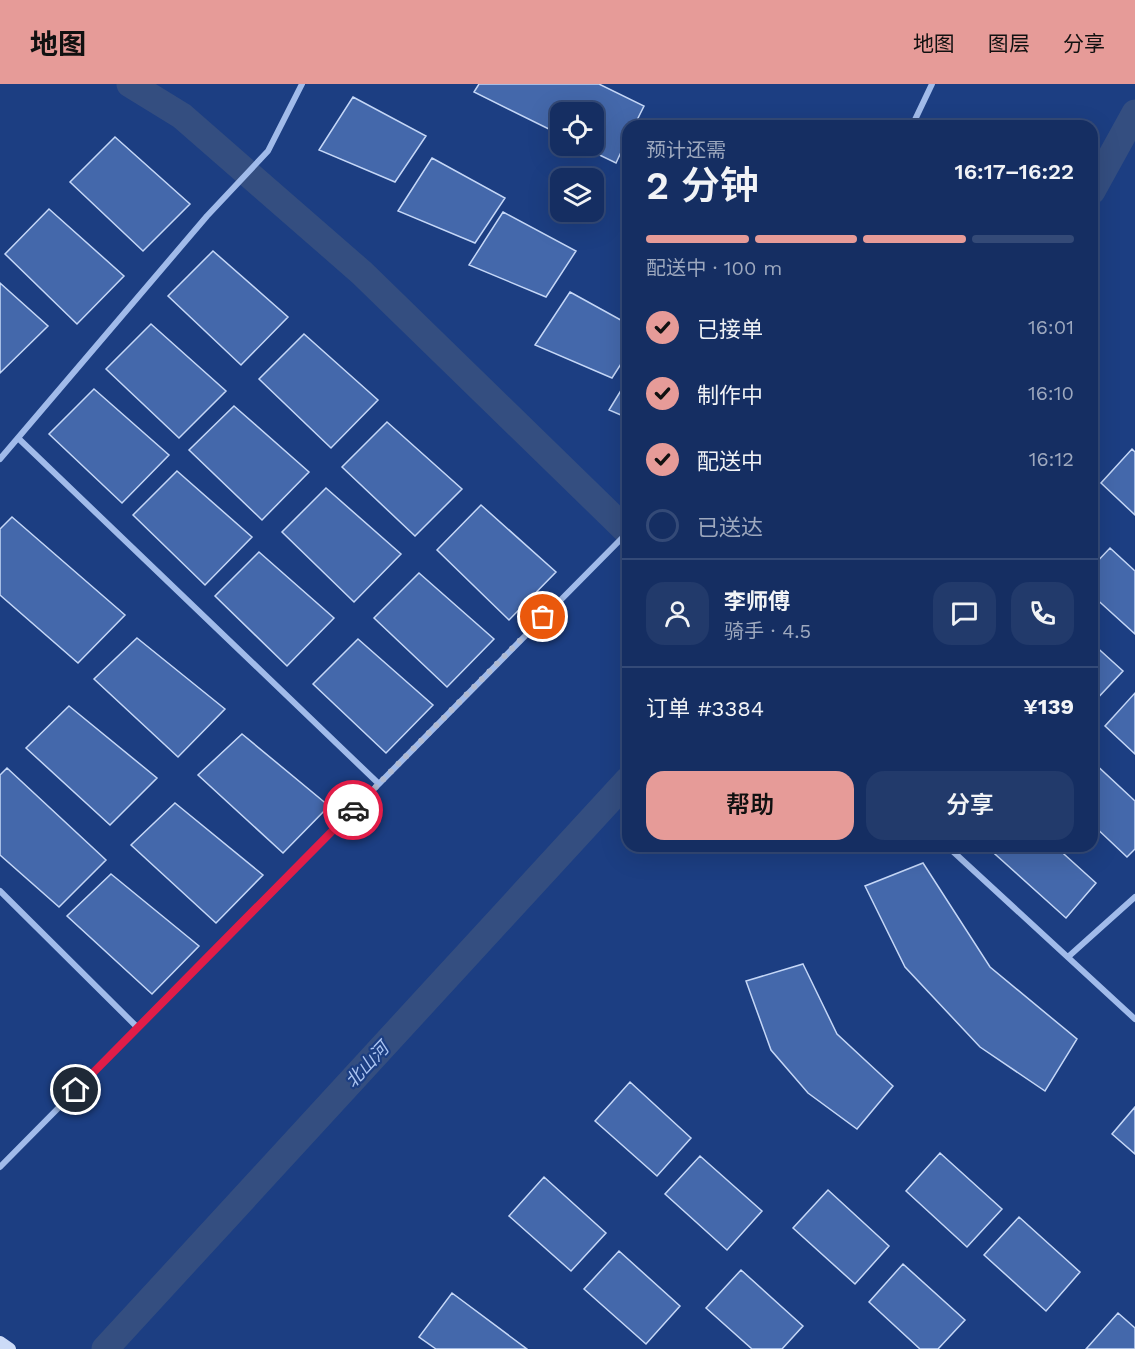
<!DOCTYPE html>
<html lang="zh">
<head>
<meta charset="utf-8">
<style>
	:root { --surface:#152e62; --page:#223a6b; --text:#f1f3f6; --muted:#9da8be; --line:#344a77; --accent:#e69b98 }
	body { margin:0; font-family:"Work Sans","Noto Sans SC",sans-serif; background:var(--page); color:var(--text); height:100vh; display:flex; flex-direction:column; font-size:22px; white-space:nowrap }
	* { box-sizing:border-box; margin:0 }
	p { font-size:20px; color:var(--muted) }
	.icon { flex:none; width:33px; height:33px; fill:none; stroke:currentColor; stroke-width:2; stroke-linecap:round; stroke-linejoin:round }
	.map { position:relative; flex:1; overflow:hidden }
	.details { position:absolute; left:622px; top:36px; width:476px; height:732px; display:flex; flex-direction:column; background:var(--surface); border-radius:18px; box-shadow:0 6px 24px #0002,0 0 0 2px var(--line) }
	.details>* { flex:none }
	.controls { position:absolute; left:550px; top:18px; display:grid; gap:12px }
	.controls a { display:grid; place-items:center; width:54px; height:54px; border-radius:12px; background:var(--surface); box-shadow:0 6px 24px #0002,0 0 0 2px var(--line); font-size:30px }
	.pin { position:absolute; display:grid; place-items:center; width:51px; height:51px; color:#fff; margin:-26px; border:3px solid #fff; border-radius:50%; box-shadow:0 2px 6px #0007 }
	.courier { position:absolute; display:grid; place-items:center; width:60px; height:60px; margin:-30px; border:4px solid #e11d48; border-radius:50%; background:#fff; color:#222; box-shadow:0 2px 8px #0007 }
	.summary em { font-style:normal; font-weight:600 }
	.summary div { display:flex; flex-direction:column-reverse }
	.summary { display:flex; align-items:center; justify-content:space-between; height:102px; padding:0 24px }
	h1 { font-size:39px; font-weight:600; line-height:45px }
	.bar { display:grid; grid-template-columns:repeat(4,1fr); gap:9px 6px; align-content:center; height:72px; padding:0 24px }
	.bar i { height:8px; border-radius:4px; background:var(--line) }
	.bar .selected { background:var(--accent) }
	.bar p { grid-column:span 4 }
	.line { display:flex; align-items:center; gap:15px; padding:0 24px; border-top:2px solid var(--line) }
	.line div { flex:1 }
	.round { display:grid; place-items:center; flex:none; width:63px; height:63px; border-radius:18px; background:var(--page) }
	ol { padding:0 24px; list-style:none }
	li { display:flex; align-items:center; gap:18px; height:66px }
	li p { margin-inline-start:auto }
	li .icon { padding:6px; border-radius:50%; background:var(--accent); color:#111; stroke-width:4 }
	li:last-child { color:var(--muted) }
	li i { width:33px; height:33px; border:3px solid var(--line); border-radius:50% }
	.cta { display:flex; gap:12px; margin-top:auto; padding:12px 24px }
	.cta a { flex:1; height:69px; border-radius:18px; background:var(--accent); color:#111; font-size:24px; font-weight:600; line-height:69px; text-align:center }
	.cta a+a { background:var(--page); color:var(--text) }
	header { display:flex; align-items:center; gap:36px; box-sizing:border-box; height:84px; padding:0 30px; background:var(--accent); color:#111 }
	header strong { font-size:28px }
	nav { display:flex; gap:33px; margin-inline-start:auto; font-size:21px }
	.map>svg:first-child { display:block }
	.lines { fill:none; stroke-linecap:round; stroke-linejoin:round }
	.canal { stroke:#344e80; stroke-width:27 }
	.building { fill:#4468ab; stroke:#c5d7f7; stroke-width:1.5 }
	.street { stroke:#a1bbea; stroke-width:6 }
	.secondary { stroke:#ccdbf7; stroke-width:12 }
	.done { stroke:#b0bbd3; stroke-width:6; stroke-dasharray:0 10.8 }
	.route { stroke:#e11d48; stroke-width:8 }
	.labels { text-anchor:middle; stroke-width:4.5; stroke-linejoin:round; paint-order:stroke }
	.water-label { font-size:18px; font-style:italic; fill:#acc5f2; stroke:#1c3e82 }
</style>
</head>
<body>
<header>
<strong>地图</strong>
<nav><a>地图</a><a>图层</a><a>分享</a></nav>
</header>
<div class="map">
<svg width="1135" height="1265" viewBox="0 0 1135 1265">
	<rect width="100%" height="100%" fill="#1c3e82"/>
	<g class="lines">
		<!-- canal -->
		<path class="canal" d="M130 0 182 32 362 189 628 448
			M1092 107 1135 29
			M105 1265 628 696"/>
	</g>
	<!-- building -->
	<path class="building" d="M479 0H599L644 22 634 42H628V53L616 79 581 62H594V28H561V51L474 8Z
		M353 13 426 52 395 98 319 66Z
		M115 53 190 120 143 167 70 98Z
		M432 74 505 114 475 159 398 127Z
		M49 125 124 192 77 240 5 170Z
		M503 128 576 167 546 213 469 181Z
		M213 167 288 233 241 281 168 212Z
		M0 199 48 242 0 289Z
		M570 208 628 240V269L612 294 535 261Z
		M151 240 226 307 179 354 106 285Z
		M304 250 378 316 331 364 259 295Z
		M628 295V334L609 326Z
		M94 305 169 371 122 419 49 350Z
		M234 322 309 388 262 436 189 366Z
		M387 338 462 405 415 452 342 383Z
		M1132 365 1135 368V431L1101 399Z
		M177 387 252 453 205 501 133 431Z
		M326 404 401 470 354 518 282 448Z
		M481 421 556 488 509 536 437 466Z
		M12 433 125 531 78 579 0 511V445Z
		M1110 464 1135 487V550L1092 511V483Z
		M259 468 334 534 287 582 215 512Z
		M419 489 494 555 447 603 374 534Z
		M137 554 225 625 178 673 94 595Z
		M358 555 433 621 386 669 313 600Z
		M1092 559 1123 587 1092 620Z
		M1135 609V670L1105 642Z
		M69 622 157 694 110 741 26 664Z
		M242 650 329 722 283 769 198 691Z
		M1092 677 1135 717V765L1127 773 1092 740Z
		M7 684 106 776 59 823 0 771V691Z
		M175 719 263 791 216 839 131 761Z
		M986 762H1055L1096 799 1066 834Z
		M923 779 990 883 1077 955 1045 1007 980 963 905 883 865 802Z
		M111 790 199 862 152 910 67 832Z
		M803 880 837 950 893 1002 857 1045 808 1009 771 966 746 897Z
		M630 998 691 1054 657 1092 595 1037Z
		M1135 1023V1070L1112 1050Z
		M940 1069 1002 1125 967 1163 906 1107Z
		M700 1072 762 1127 727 1166 665 1110Z
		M544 1093 606 1149 571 1187 509 1132Z
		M828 1106 889 1162 855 1200 793 1144Z
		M1019 1133 1080 1188 1046 1227 984 1171Z
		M619 1167 680 1222 646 1260 584 1205Z
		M903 1180 965 1236 938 1265H920L869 1218Z
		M741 1186 803 1242 782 1265H752L706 1224Z
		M452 1209 527 1265H436L419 1253Z
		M1118 1229 1135 1244V1265H1086Z"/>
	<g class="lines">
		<!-- street -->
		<path class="street" d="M912 42 932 0
			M18 354 379 700
			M0 375 207 132 268 67 302 0
			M947 762 1135 935
			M0 807 138 944
			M1068 873 1135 813
			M0 1083 628 448"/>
		<!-- secondary -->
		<path class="secondary" d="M0 1258 10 1265"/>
	</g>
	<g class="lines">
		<!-- done -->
		<path class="done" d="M353 726 543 533"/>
		<!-- route -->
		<path class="route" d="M76 1006 353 726"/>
	</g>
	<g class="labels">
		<!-- water labels -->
		<g class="water-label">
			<text transform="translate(367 981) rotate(-47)" y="6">北山河</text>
		</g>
	</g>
</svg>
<div class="controls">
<a><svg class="icon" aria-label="locate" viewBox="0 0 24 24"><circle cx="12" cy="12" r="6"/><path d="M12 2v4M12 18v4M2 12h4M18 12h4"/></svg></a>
<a><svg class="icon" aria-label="layers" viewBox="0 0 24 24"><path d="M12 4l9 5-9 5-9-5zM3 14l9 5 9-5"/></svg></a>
</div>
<div class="pin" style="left:543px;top:533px;background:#ea580c"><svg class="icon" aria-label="bag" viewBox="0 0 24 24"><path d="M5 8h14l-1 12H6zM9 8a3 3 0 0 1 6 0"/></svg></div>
<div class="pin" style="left:76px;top:1006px;background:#1f2937"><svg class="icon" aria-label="home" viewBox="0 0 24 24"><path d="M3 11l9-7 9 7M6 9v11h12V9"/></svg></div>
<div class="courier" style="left:353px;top:726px"><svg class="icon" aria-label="car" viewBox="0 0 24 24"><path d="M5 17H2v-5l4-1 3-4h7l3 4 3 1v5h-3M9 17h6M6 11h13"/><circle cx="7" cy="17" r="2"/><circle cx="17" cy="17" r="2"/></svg></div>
<section class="details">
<div class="summary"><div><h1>2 分钟</h1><p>预计还需</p></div><em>16:17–16:22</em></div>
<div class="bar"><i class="selected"></i><i class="selected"></i><i class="selected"></i><i></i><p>配送中 · 100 m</p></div>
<ol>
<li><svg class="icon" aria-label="check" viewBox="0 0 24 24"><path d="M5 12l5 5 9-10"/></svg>已接单<p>16:01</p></li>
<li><svg class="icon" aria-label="check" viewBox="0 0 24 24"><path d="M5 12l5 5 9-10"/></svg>制作中<p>16:10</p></li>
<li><svg class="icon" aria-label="check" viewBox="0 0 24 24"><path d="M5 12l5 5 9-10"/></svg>配送中<p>16:12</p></li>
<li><i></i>已送达</li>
</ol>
<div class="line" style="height:108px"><a class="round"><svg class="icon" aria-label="person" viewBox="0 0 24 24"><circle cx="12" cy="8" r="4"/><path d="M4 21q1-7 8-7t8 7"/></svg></a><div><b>李师傅</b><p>骑手 · 4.5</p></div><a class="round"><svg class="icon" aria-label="chat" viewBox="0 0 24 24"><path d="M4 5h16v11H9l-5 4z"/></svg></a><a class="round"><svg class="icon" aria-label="phone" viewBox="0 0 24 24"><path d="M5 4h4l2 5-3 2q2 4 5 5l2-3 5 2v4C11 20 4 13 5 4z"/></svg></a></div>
<div class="line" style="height:78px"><div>订单 #3384</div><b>¥139</b></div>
<div class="cta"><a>帮助</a><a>分享</a></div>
</section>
</div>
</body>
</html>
